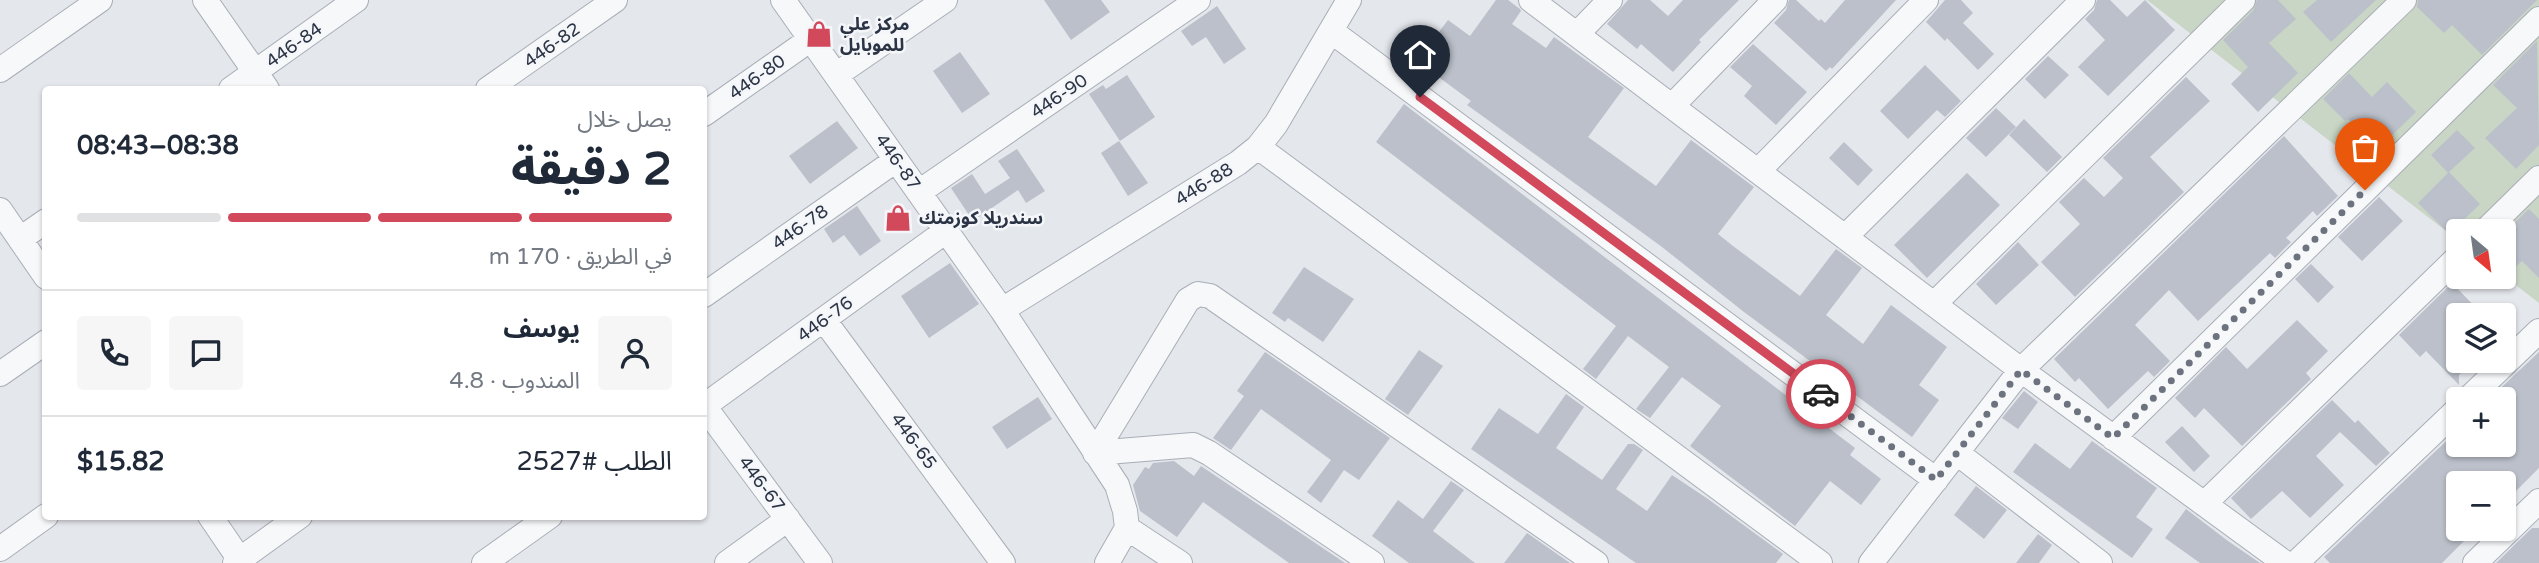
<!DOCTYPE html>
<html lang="ar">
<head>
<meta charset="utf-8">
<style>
	:root { --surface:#fff; --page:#f6f6f7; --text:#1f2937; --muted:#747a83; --line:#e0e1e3; --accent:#d1495b }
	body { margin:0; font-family:"Varela Round","Noto Sans Arabic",sans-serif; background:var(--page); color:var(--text); direction:rtl; height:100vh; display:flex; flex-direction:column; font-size:26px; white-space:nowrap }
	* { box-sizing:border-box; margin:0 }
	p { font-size:23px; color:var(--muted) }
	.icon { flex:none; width:38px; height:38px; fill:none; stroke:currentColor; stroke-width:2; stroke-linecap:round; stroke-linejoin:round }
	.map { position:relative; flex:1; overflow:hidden; direction:ltr }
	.drawer { position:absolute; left:42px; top:86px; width:665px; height:434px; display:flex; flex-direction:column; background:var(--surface); border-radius:7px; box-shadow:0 2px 5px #0004; direction:rtl }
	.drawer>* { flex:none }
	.needle { width:46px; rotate:151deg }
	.buttons { position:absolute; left:2446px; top:219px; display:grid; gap:14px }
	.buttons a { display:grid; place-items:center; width:70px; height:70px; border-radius:7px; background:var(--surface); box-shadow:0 2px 5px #0004; font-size:35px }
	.pin { position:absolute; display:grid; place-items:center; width:60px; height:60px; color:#fff; margin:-72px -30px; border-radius:50% 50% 50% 0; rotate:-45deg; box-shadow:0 0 7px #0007 }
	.pin .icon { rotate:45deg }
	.courier { position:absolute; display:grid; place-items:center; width:70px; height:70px; margin:-35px; border:5px solid #d1495b; border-radius:50%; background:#fff; color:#222; box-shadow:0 2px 9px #0007 }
	.head em { font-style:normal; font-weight:800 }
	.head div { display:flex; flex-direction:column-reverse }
	.head { display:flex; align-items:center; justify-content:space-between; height:119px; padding:0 35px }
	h1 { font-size:46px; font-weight:800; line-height:52px }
	.bar { display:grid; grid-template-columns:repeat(4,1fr); gap:10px 7px; align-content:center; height:84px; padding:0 35px }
	.bar i { height:9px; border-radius:5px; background:var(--line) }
	.bar .active { background:var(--accent) }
	.bar p { grid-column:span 4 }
	.line { display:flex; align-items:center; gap:18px; padding:0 35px; border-top:2px solid var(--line) }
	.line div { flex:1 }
	.round { display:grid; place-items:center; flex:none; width:74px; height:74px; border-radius:7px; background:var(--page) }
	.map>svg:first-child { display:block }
	.green { fill:#c9d6c5 }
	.building { fill:#bbc0ca }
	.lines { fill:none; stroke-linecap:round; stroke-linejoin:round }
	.minor-casing { stroke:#a9aeb7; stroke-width:26 }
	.minor { stroke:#f7f8fa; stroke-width:24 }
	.done { stroke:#6c737f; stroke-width:7; stroke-dasharray:0 12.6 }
	.route { stroke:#d1495b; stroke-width:9 }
	.labels { text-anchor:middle; stroke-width:5; stroke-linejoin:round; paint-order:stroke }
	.poi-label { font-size:18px; font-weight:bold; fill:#2b3445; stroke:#f4f6f9; text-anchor:start }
	.street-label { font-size:18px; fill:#2b3445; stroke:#f4f6f9 }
</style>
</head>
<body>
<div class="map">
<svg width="2539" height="563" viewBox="0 0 2539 563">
	<rect width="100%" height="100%" fill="#e4e7ec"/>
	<!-- green -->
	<path class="green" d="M2147 0H2539V303L2504 276V231H2459V241Z"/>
	<!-- building -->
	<path class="building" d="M1044 0H1101L1110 12 1071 40Z
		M1496 0H1508L1520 9 1521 11 1512 24 1546 48 1554 37 1624 88 1588 137 1656 186 1691 140 1754 187 1718 234 1733 246 1800 296 1836 249 1862 268 1826 315 1863 344 1891 305 1947 347 1919 385 1939 400 1912 437 1744 312 1662 247 1481 115 1467 105 1471 101 1417 61 1448 20 1470 36Z
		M1628 0H1650L1668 16 1683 0H1739L1699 40 1701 42 1673 72 1641 44 1637 49 1607 24Z
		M1789 0H1796L1819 21 1821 19 1825 23 1845 0H1896L1832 69 1830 67 1826 71 1774 23 1786 10Z
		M1945 0H1961L1973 13 1963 23 1994 54 1978 70 1947 38 1945 41 1926 22Z
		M2097 0H2110L2127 17 2145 0 2175 30 2108 96 2078 67 2105 40 2085 19 2094 10Z
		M2257 0H2278L2296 19 2269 43 2298 73 2258 112 2231 84 2248 67 2223 40 2253 11Z
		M2317 0H2376L2331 42 2303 12Z
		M2418 0H2537L2482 55 2452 25 2444 33 2417 7Z
		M1217 6 1246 49 1224 64 1206 37 1192 46 1181 31Z
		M2537 41 2539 145 2516 169 2485 138 2517 108 2493 85Z
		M1753 44 1807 92 1776 125 1744 96 1752 86 1730 67Z
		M960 52 990 94 962 113 933 71Z
		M2048 56 2069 75 2045 99 2025 79Z
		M1925 65 1961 101 1945 117 1937 110 1908 139 1880 111Z
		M2349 73 2372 97 2387 82 2416 112 2378 149 2348 119 2345 121 2323 99Z
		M1127 75 1155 117 1120 141 1089 94 1103 85 1106 89Z
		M2186 77 2210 101 2150 157 2184 192 2075 297 2041 262 2080 224 2059 202 2084 178 2104 197 2123 178 2103 158Z
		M1404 104 1855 448 1850 455 1881 479 1861 505 1830 481 1795 526 1690 446 1721 406 1682 377 1650 418 1636 409 1669 367 1628 336 1596 379 1583 369 1616 326 1376 142Z
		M1996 108 2016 127 1986 157 1966 138Z
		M2024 119 2062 157 2047 172 2009 135Z
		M837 121 858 148 810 184 789 156Z
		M2457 130 2475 148 2449 172 2480 204 2449 234 2418 203 2448 173 2431 155Z
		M2284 136 2338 196 2317 216 2313 211 2286 238 2291 242 2275 258 2270 253 2198 321 2169 290 2135 325 2170 361 2154 377 2148 371 2108 409 2079 378 2075 382 2054 359Z
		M1119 141 1148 183 1128 196 1101 153Z
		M1844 142 1873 170 1858 186 1829 158Z
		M1017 149 1045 191 1026 203 1018 190 973 221 951 188 972 174 985 194 1010 178 998 161Z
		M1967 173 2000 205 1927 278 1894 245Z
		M2379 197 2403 221 2362 261 2338 237Z
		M857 206 881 241 860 256 844 235 833 243 824 229Z
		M2529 209 2539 219V278L2522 261 2512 270 2504 263V233Z
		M2018 242 2039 265 1996 305 1976 284Z
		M950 263 979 304 929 338 901 296Z
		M2311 264 2334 287 2318 303 2295 279Z
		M1304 267 1354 299 1323 342 1288 318 1285 322 1272 313Z
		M2452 283 2483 315H2459V360H2474L2459 375V385L2426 351 2420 357 2399 335Z
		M2297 320 2328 351 2306 373 2311 379 2242 446 2204 408 2195 418 2175 398 2226 347 2247 369Z
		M1419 350 1443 366 1408 415 1385 399Z
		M1265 352 1390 438 1359 480 1344 470 1321 503 1307 492 1331 460 1261 409 1231 450 1213 438 1244 396 1237 391Z
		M2539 352V468L2504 503V483H2459V528H2477L2442 563H2330L2324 557 2459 429V444H2504V399H2489Z
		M2024 391 2038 402 2018 429 2002 418Z
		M1566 394 1584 407 1556 448 1602 480 1628 444H1634L1643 450 1616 489 1647 511 1672 475 1708 499 1783 554 1776 563H1636L1471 449 1499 408 1538 434Z
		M1038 397 1052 419 1007 449 992 427Z
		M2332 400 2355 423 2358 420 2390 453 2376 466 2340 432 2316 456 2344 485 2310 518 2282 491 2251 519 2231 498Z
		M2182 426 2210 456 2194 472 2165 442Z
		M2092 441 2157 488 2136 517 2153 529 2132 558 2013 472 2035 443 2070 469Z
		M1174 461 1194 476 1201 466 1345 563H1289L1203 502 1177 537 1140 511 1133 485 1145 467 1149 469 1153 463Z
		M1451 481 1464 490 1433 531 1475 563H1409L1372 536 1398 500 1423 519Z
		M1976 486 2007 510 1984 539 1954 515Z
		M2186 509 2228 541 2260 563H2200L2165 538Z
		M2532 528H2539V563H2496Z
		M1527 533 1570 563H1504Z
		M2038 534 2052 545 2039 563H2016Z"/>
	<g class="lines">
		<defs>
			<path id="minor" d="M205 0 267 89
				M783 0 1002 310 1117 485 1125 511 1127 528 1107 563
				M1531 0 2021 370 2285 563
				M1331 31 1936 480
				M1577 34 1610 0
				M0 70 100 0
				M836 75 945 0
				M231 89 356 0
				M488 89 615 0
				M1672 106 1775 0
				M704 114 811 39
				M1258 147 1820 563
				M1758 171 1926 0
				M919 192 1198 0
				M0 210 46 277
				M2485 231 2539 178
				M1845 237 2083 0
				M20 239 46 221
				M704 295 896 160
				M1934 304 2243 0
				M1002 310 1238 163 1258 147 1276 124 1349 0
				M824 320 1003 563
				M0 374 46 342
				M2468 399 2539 331
				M704 406 946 231
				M704 406 820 563
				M2113 438 2539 19
				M1095 453 1188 300 1198 294 1210 296 1596 563
				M1095 453 1193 445 1209 453 1372 563
				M1957 453 2100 563
				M2204 504 2459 256
				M210 516 240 560
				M1127 528 1180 563
				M0 549 46 516
				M235 563 300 516
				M484 563 550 516
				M727 563 788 519
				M1871 563 2021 370 2404 0
				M2296 563 2459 408
				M2475 563 2539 501"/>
		</defs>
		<!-- minor casing -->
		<use href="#minor" class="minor-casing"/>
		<!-- minor -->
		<use href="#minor" class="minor"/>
	</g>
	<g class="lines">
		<!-- done -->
		<path class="done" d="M1821 394 1936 480 2021 370 2113 438 2365 190"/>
		<!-- route -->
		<path class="route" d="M1420 97 1821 394"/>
	</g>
	<!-- icons -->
	<defs>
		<symbol id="shop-bare" viewBox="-9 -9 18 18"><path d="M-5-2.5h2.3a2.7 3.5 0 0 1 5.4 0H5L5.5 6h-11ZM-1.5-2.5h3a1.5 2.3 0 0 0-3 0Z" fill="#d1495b" stroke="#f4f6f9" stroke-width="2.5" paint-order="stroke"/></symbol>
	</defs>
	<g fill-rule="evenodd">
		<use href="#shop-bare" x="800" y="15" width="38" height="38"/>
		<use href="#shop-bare" x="879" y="199" width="38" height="38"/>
	</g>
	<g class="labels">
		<!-- poi labels -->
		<g class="poi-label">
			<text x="840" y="30">مركز علي<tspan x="840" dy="21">للموبايل</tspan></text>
			<text x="919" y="224">سندريلا كوزمتك</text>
		</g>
		<!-- street labels -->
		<g class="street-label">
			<text transform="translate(294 45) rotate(-35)" y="6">446-84</text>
			<text transform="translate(552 45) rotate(-35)" y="6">446-82</text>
			<text transform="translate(757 77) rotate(-35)" y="6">446-80</text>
			<text transform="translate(1059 96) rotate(-34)" y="6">446-90</text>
			<text transform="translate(898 162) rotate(55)" y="6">446-87</text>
			<text transform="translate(1204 184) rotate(-32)" y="6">446-88</text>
			<text transform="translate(800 227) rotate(-35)" y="6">446-78</text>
			<text transform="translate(825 319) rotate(-36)" y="6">446-76</text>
			<text transform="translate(914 441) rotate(54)" y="6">446-65</text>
			<text transform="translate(762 484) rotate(53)" y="6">446-67</text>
		</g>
	</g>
</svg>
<div class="buttons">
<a><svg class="needle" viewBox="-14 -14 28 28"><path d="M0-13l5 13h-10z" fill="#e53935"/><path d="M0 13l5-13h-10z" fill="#747a83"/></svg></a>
<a><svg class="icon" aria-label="layers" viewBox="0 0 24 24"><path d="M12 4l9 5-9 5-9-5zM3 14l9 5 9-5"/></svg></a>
<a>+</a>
<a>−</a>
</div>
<div class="pin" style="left:2365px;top:190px;background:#ea580c"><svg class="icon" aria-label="bag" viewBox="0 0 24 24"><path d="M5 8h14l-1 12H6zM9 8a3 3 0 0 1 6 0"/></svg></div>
<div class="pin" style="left:1420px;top:97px;background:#1f2937"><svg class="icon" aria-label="home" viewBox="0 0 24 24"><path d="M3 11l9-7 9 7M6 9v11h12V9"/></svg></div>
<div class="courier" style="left:1821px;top:394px"><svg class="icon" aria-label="car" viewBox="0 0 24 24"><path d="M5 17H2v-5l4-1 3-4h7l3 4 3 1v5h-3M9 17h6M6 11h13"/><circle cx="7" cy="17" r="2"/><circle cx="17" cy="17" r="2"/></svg></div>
<section class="drawer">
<div class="head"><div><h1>2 دقيقة</h1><p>يصل خلال</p></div><em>08:38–08:43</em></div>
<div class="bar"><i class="active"></i><i class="active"></i><i class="active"></i><i></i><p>في الطريق · 170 m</p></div>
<div class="line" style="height:126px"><a class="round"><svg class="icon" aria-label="person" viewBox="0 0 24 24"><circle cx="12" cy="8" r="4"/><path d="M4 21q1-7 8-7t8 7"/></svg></a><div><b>يوسف</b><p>المندوب · 4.8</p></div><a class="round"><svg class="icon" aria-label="chat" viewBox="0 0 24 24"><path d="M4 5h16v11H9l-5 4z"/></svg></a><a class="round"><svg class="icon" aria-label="phone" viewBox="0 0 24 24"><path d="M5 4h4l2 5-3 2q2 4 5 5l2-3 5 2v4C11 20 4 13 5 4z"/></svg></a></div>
<div class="line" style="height:91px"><div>الطلب #2527</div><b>$15.82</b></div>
</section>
</div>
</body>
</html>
